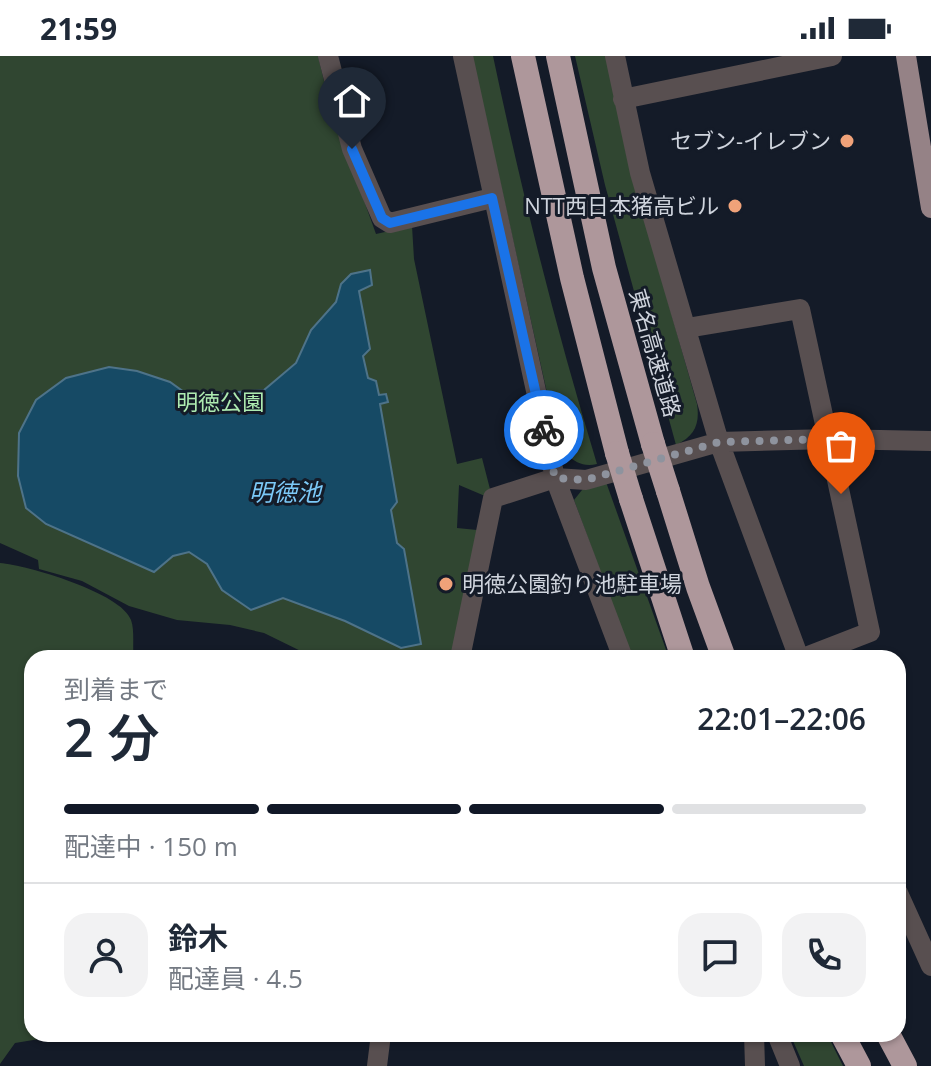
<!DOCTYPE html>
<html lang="ja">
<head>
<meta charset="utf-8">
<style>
	:root { --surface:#fff; --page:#f2f2f3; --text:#1f2937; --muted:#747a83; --line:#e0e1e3; --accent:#111827 }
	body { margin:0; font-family:"Open Sans","Noto Sans JP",sans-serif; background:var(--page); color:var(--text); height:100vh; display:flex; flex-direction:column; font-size:30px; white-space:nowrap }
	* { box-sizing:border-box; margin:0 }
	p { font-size:26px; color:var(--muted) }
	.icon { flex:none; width:44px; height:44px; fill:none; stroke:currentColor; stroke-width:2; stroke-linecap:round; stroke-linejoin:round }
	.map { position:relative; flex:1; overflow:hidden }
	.panel { position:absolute; left:24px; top:594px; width:882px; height:392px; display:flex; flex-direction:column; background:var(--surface); border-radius:24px; box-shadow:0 2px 6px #0004 }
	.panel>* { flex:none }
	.pin { position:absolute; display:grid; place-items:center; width:68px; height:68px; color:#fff; margin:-82px -34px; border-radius:50% 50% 50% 0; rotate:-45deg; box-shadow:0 0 8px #0007 }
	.pin .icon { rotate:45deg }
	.courier { position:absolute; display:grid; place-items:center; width:80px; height:80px; margin:-40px; border:6px solid #1a73e8; border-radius:50%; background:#fff; color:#222; box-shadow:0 2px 10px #0007 }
	.head em { font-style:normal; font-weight:600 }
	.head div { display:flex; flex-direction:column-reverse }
	.head { display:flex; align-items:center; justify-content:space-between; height:136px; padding:0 40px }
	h1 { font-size:52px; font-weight:600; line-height:60px }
	.bar { display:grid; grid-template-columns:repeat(4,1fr); gap:12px 8px; align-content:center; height:96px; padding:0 40px }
	.bar i { height:10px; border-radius:6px; background:var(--line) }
	.bar .on { background:var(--accent) }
	.bar p { grid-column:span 4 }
	.line { display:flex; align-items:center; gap:20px; padding:0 40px; border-top:2px solid var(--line) }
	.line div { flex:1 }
	.round { display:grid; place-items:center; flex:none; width:84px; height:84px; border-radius:24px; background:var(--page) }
	.status { display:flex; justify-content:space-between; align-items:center; height:56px; padding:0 40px; background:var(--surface); direction:ltr }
	.status svg { height:22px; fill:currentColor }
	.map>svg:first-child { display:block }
	.green { fill:#304631 }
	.water { fill:#164a65; stroke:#4e7389; stroke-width:2 }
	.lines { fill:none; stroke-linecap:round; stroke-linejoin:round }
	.minor { stroke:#584f50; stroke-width:20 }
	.major { stroke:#958286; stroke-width:20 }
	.highway { stroke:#ae979b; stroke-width:24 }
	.highway-bridge { stroke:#ae979b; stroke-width:24 }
	.done { stroke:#8e939e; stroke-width:8; stroke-dasharray:0 14.4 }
	.route { stroke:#1a73e8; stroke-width:10 }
	.poi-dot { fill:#f0a279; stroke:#141b28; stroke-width:3 }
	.labels { text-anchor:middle; stroke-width:6; stroke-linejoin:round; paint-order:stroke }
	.poi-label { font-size:22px; fill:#cfd4dd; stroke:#141b28; text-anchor:end }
	.street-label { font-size:22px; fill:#cfd4dd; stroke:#141b28 }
	.park-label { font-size:22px; fill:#aeebb1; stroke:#141b28 }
	.water-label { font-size:24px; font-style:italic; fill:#7cc9f8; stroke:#141b28 }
</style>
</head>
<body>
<div class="status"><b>21:59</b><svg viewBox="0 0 49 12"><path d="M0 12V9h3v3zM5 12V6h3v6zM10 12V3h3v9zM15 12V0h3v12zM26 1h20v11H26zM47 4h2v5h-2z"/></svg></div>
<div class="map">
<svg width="931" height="1010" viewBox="0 0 931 1010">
	<rect width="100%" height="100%" fill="#141b28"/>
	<!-- green -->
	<path class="green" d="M0 0H318L330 50 376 178 412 170 414 203 457 408 482 402 491 437 485 440 459 429 457 472 477 474 459 577 451 598 445 594 438 602H315L264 577 230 569 177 564 129 550 82 525 39 513 38 504 0 487Z
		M472 0H493C522 138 556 273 597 408 574 413 563 396 556 377Z
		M575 0H606L627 101 697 348C700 368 695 380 676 389L605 129Z
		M606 426 669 602H632L574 444 586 429Z
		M0 507C27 509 122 537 131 564 135 575 132 590 134 602H32V978H70L15 987 0 1008Z
		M790 978H827L843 1010H804Z"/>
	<!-- water -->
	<path class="water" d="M370 214 372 229 359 235 370 293 363 300 368 322 376 325 379 339 386 338 388 346 380 348 397 446 391 454 397 487 404 493 421 588 401 592 345 565 283 542 251 554 222 534 207 508 189 496 173 500 154 516 46 468 26 452 18 420 19 377 36 344 66 322 109 311 137 315 170 326 191 341 211 342 225 337 264 334 296 307 311 274 336 246 341 228 351 218Z"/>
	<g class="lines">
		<!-- minor -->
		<path class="minor" d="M328 0 352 93 382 162 390 167 492 142
			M463 0 555 422 623 602
			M615 0 640 117 719 386 799 602
			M623 43 832 0
			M687 272 800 253 870 576 803 602
			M460 602 493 442 555 422 586 424 719 386 829 383 931 385
			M898 837 931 910
			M754 978 755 1010
			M777 978 790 1010
			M377 1010 381 978"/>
		<!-- major -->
		<path class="major" d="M906 0 931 152"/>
		<!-- highway -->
		<path class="highway" d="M523 0 572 222 617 397
			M558 0 604 212 653 388
			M668 435 698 531 724 602
			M631 443 683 602
			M842 978 859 1010
			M888 978 905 1010"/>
		<!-- highway-bridge -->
		<path class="highway-bridge" d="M653 388 668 435
			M617 397 631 443"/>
	</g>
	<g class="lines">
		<!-- done -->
		<path class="done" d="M544 374 555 422 586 424 719 386 829 383 841 438"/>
		<!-- route -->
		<path class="route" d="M352 93 382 162 390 167 492 142 544 374"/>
	</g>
	<!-- markers -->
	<g class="poi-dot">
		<circle cx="847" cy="85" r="8"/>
		<circle cx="735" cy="150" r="8"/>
		<circle cx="446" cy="528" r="8"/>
	</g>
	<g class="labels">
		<!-- poi labels -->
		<g class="poi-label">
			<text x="831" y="93">セブン-イレブン</text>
			<text x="719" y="158">NTT西日本猪高ビル</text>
			<text x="462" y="536" text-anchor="start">明徳公園釣り池駐車場</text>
		</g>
		<!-- street labels -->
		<g class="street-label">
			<text transform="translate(655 297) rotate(74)" y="8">東名高速道路</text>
		</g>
		<!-- park labels -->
		<g class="park-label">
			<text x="220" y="354">明徳公園</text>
		</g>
		<!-- water labels -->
		<g class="water-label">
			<text x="285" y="445">明徳池</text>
		</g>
	</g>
</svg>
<div class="pin" style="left:841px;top:438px;background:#ea580c"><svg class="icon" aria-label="bag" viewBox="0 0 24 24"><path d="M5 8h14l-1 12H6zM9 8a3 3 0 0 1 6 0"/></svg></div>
<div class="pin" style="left:352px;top:93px;background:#1f2937"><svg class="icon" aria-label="home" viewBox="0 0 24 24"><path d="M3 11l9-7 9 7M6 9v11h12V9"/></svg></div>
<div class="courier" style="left:544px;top:374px"><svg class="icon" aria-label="bike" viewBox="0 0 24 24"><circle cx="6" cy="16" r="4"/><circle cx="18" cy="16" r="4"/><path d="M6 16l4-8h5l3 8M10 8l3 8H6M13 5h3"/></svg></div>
<section class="panel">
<div class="head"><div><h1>2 分</h1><p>到着まで</p></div><em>22:01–22:06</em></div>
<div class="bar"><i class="on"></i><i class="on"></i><i class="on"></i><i></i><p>配達中 · 150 m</p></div>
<div class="line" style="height:144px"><a class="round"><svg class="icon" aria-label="person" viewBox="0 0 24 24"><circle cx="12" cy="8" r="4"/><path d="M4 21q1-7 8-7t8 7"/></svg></a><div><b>鈴木</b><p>配達員 · 4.5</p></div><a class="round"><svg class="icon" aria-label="chat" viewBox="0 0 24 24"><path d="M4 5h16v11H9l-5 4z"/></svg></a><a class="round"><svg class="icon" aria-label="phone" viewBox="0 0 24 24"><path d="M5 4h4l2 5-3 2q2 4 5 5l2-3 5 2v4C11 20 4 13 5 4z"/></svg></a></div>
</section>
</div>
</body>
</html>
